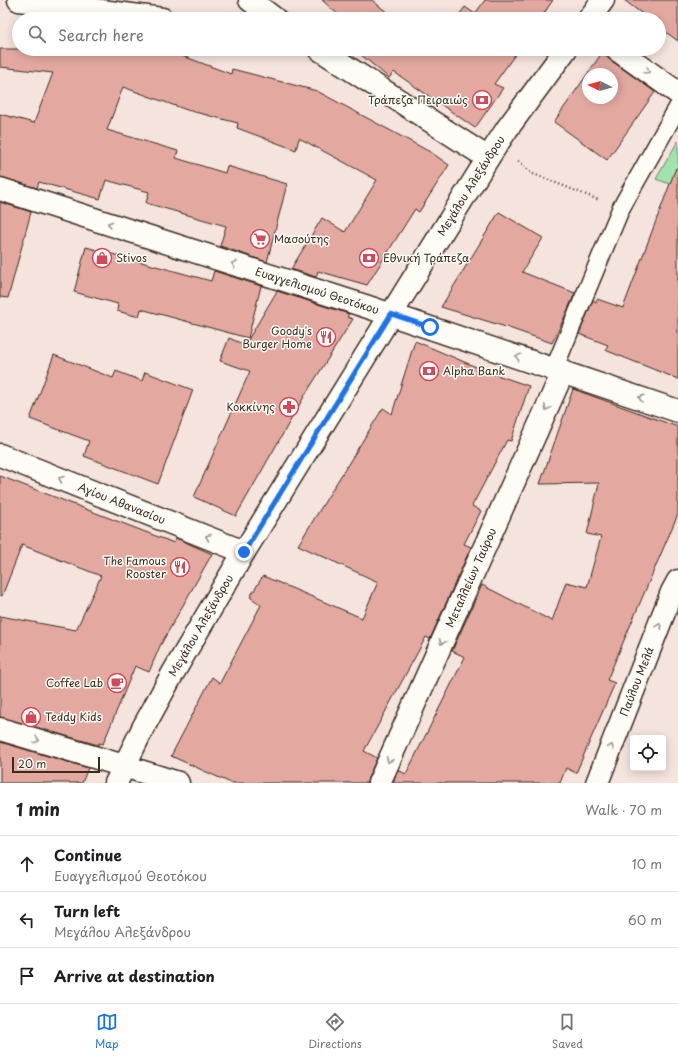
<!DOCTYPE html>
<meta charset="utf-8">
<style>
:root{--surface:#fff;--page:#f2f2f2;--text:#202124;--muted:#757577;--line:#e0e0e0;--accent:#1a73e8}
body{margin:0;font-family:"Playpen Sans",sans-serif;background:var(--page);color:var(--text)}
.controls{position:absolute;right:12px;bottom:12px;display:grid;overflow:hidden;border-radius:4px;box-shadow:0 2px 10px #0003}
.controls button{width:36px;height:36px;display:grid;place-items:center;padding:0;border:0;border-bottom:1px solid var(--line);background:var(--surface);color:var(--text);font:20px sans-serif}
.compass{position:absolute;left:582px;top:68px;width:36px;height:36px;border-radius:50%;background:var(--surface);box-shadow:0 2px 10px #0003;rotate:275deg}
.scale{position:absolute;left:12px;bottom:10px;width:88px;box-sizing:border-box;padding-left:4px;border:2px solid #3b2a1e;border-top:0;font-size:11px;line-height:14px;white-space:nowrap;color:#3b2a1e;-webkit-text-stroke:3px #fdfcf7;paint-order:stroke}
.stop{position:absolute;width:12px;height:12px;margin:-9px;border:3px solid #1a73e8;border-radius:50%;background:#fff}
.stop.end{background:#1a73e8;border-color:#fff;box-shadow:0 1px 4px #0008}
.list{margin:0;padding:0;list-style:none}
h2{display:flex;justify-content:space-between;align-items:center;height:52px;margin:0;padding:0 16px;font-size:17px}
h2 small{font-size:13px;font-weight:400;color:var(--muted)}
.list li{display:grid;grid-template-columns:26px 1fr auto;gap:12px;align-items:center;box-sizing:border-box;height:56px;padding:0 16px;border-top:1px solid var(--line)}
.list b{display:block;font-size:15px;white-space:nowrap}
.list p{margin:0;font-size:13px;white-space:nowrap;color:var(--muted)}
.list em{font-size:13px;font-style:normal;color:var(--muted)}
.icon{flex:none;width:22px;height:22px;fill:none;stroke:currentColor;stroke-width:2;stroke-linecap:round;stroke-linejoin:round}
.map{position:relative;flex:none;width:678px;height:783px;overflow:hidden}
.search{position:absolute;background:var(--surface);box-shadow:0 2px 10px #0003;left:12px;right:12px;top:12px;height:44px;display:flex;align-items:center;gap:10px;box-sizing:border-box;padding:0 14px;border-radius:22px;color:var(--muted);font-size:15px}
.sheet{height:220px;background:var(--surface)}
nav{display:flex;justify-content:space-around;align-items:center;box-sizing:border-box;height:56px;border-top:1px solid var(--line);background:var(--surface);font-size:11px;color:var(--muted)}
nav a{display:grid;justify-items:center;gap:2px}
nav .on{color:var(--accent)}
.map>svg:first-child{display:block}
</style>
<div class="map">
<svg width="678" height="783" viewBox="0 0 678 783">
<rect width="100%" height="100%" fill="#f5e3dd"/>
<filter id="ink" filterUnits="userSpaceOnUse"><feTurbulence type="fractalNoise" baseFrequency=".025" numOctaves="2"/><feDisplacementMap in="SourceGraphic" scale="8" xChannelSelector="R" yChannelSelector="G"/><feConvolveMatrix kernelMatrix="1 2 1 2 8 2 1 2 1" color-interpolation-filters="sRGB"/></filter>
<g filter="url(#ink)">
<path fill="#a1e3ac" stroke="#6e8665" d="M678 141V187L656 179Z"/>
<g fill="#e3a9a1" stroke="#3b2a1e" fill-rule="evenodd">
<path d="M322 0H372L395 19H343Z"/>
<path d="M485 0H553L540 19H456L465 7 475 14Z"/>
<path d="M624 0H678V41L659 27V19H649Z"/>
<path d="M0 49H164L231 74 232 69 317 91 432 153 449 165 419 212 415 209 367 285 318 271 316 277 291 269 322 218 345 232 377 180 299 138 296 150 237 128 238 123 187 110 123 87 107 130 178 151 176 158 225 173 227 166 287 184 267 262 220 246 226 226 146 203 149 192 106 180 100 199 39 182 37 188 0 177V114L34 123 53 73 0 67Z"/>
<path d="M354 49H431L434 51 435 49H519L494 84 503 88 475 128 394 72 389 78Z"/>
<path d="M604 50 605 55 609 59 655 92 607 160 554 122ZM588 74H612V98H588Z"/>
<path d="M676 168 678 169V379L605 350 608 345 579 334 593 300 596 302 597 299 623 308Z"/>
<path d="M0 202 31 212 8 298 0 297Z"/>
<path d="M499 212 543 238 522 272 575 293 560 327 552 343 506 327 441 307Z"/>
<path d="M86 247 211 281 214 271 261 286 248 338 141 309 139 317 117 311 118 304 74 292Z"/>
<path d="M277 291 349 314 347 317 353 319 305 395 236 516 194 497 250 371 220 361 229 338 245 345Z"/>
<path d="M415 341 488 372 529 386 511 441 507 440 472 506 481 511 464 544 471 547 430 639 426 637 364 751 377 758 368 778 367 783H231L171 756 212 677 220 683 261 605 250 597 263 576 362 618 378 582 298 545 383 408 392 414Z"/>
<path d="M54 355 113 378 116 371 142 381 145 372 193 390 158 484 84 456 89 441 30 419Z"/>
<path d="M573 389 678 427V514L607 680 615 683 576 773 566 768 560 783H393L398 770 406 774 465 657 452 651 482 585 552 621 566 582 587 587 601 537 587 534 599 483 540 484Z"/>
<path d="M0 476 174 543 176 538 212 554 160 646 149 672 135 666 103 744 99 743 98 745 0 717V616L76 630 101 576 22 545 2 596 0 595Z"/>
<path d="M0 742 88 768 82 783H0Z"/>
</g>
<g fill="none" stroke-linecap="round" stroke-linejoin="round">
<defs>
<path id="pedestrian" d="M554 369 621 208 678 107"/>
<g id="minor">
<path d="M19 0 162 19"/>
<path d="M616 49 678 93"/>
<path id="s1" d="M0 189 365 306 678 411"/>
<path id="s2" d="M0 455 244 552"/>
<path d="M0 729 124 766 178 783"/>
<path id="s3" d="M379 783 563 372"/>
<path id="s4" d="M597 783 672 592 678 581"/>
</g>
<g id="tertiary">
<path d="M250 0 275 19"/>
<path d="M319 49 488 158"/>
</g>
<g id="secondary">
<path d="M589 19 603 0"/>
<path id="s5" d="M116 783 143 728 173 673 244 552 488 158 507 129 566 49"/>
</g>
</defs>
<use href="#pedestrian" stroke="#3b2a1e" stroke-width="20"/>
<use href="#minor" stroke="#3b2a1e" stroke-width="25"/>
<use href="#tertiary" stroke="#3b2a1e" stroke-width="25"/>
<use href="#secondary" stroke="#3b2a1e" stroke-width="25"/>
<path stroke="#3b2a1e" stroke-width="2.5" stroke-dasharray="1 3" stroke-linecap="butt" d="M518 161 531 173 599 200"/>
<use href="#pedestrian" stroke="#fdfcf7" stroke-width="17"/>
<use href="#minor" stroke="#fdfcf7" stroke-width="22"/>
<use href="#tertiary" stroke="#fdfcf7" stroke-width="22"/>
<use href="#secondary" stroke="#fdfcf7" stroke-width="22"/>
</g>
<defs><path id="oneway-chevron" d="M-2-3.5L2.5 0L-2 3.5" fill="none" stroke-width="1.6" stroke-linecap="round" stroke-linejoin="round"/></defs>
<g stroke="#9c938a">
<use href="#oneway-chevron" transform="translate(647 71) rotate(35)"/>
<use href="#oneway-chevron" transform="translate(110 224) rotate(-162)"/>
<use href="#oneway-chevron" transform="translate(234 264) rotate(-162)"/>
<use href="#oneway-chevron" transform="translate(518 357) rotate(-161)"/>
<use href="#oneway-chevron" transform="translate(641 398) rotate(-162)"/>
<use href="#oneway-chevron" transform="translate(547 408) rotate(114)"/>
<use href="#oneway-chevron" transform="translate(61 479) rotate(-158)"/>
<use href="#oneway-chevron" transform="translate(208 537) rotate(-158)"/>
<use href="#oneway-chevron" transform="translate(659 626) rotate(-69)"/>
<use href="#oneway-chevron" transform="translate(442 642) rotate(114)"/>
<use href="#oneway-chevron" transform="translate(37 740) rotate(16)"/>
<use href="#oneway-chevron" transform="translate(611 747) rotate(-69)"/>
<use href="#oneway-chevron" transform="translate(389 760) rotate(114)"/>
</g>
</g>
<g fill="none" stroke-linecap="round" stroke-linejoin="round" filter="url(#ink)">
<path stroke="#1a73e8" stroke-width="5" d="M244 552 391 314 430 327"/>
</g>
<defs>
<symbol id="bank-ring" viewBox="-11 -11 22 22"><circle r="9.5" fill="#fdfcf7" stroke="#d1495b" stroke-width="1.5"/><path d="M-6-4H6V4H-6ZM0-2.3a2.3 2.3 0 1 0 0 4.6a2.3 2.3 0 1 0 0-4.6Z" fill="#d1495b"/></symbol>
<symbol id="supermarket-ring" viewBox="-11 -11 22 22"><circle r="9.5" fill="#fdfcf7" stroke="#d1495b" stroke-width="1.5"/><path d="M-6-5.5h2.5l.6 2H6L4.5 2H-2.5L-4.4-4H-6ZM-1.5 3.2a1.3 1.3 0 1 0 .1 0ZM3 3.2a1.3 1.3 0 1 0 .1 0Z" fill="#d1495b"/></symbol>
<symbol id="shop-ring" viewBox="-11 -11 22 22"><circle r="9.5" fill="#fdfcf7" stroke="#d1495b" stroke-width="1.5"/><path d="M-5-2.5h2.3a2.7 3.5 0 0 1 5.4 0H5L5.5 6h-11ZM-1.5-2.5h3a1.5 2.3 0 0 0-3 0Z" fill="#d1495b"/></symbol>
<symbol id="restaurant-ring" viewBox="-11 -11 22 22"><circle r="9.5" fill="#fdfcf7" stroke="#d1495b" stroke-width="1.5"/><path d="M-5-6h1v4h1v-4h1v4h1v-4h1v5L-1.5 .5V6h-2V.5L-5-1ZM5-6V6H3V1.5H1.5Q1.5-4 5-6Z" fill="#d1495b"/></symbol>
<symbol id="pharmacy-ring" viewBox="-11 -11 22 22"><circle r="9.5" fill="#fdfcf7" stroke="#d1495b" stroke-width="1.5"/><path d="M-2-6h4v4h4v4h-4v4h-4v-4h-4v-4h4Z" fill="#d1495b"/></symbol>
<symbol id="cafe-ring" viewBox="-11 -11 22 22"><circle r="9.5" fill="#fdfcf7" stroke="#d1495b" stroke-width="1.5"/><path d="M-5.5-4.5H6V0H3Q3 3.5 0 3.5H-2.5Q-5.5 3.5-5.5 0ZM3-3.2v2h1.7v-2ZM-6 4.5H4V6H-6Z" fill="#d1495b"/></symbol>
</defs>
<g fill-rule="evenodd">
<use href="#bank-ring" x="471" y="89" width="22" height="22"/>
<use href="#supermarket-ring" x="249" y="228" width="22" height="22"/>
<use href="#shop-ring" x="91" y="247" width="22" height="22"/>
<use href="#bank-ring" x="358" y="247" width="22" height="22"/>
<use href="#restaurant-ring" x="315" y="326" width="22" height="22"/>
<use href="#bank-ring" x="418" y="360" width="22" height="22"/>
<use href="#pharmacy-ring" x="278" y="396" width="22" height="22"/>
<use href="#restaurant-ring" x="169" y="556" width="22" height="22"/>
<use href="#cafe-ring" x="106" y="672" width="22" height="22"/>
<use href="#shop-ring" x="20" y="706" width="22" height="22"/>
</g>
<g text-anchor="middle" stroke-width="3" stroke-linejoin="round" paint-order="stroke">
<g font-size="11" fill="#3b2a1e" stroke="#fdfcf7" text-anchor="end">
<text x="468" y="104">Τράπεζα Πειραιώς</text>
<text x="274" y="243" text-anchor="start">Μασούτης</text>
<text x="116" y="262" text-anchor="start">Stivos</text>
<text x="383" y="262" text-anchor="start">Εθνική Τράπεζα</text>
<text x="312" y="335">Goody's<tspan x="312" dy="13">Burger Home</tspan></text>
<text x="443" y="375" text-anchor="start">Alpha Bank</text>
<text x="275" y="411">Κοκκίνης</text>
<text x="166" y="565">The Famous<tspan x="166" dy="13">Rooster</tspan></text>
<text x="103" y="687">Coffee Lab</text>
<text x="45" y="721" text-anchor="start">Teddy Kids</text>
</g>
<g font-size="11" fill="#3b2a1e" stroke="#fdfcf7">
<text dy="4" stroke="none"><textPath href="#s5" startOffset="695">Μεγάλου Αλεξάνδρου</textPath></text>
<text dy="4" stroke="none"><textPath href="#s1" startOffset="333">Ευαγγελισμού Θεοτόκου</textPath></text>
<text dy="4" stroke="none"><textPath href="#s2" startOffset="131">Αγίου Αθανασίου</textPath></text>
<text dy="4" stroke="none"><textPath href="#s3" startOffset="225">Μεταλλείων Ταύρου</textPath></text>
<text dy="4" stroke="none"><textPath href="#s5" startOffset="179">Μεγάλου Αλεξάνδρου</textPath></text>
<text dy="4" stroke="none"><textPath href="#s4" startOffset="109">Παύλου Μελά</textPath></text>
</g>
</g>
</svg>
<div class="controls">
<button><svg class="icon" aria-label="locate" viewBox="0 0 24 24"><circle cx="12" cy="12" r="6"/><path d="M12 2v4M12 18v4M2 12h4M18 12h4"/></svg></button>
</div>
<svg class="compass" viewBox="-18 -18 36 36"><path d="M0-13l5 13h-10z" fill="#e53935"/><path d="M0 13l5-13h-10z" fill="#757577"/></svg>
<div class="scale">20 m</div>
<div class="stop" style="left:430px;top:327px"></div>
<div class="stop end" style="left:244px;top:552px"></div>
<div class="search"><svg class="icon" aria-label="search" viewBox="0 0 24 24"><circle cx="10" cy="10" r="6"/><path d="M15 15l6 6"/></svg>Search here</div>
</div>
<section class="sheet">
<h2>1 min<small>Walk · 70 m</small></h2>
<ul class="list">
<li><svg class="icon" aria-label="ahead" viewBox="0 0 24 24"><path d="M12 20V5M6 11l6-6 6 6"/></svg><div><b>Continue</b><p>Ευαγγελισμού Θεοτόκου</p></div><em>10 m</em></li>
<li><svg class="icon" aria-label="left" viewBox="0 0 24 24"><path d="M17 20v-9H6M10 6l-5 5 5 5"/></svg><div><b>Turn left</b><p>Μεγάλου Αλεξάνδρου</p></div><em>60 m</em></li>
<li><svg class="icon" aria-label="arrive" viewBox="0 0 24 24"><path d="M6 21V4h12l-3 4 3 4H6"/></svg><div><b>Arrive at destination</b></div></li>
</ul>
</section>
<nav>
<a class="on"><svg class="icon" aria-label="map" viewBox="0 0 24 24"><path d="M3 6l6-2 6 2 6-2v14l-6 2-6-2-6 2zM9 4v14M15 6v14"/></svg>Map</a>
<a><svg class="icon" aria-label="directions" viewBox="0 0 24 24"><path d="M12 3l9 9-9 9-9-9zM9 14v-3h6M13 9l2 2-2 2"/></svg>Directions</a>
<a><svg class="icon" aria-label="saved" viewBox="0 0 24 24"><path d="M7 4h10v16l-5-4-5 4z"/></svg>Saved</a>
</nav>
